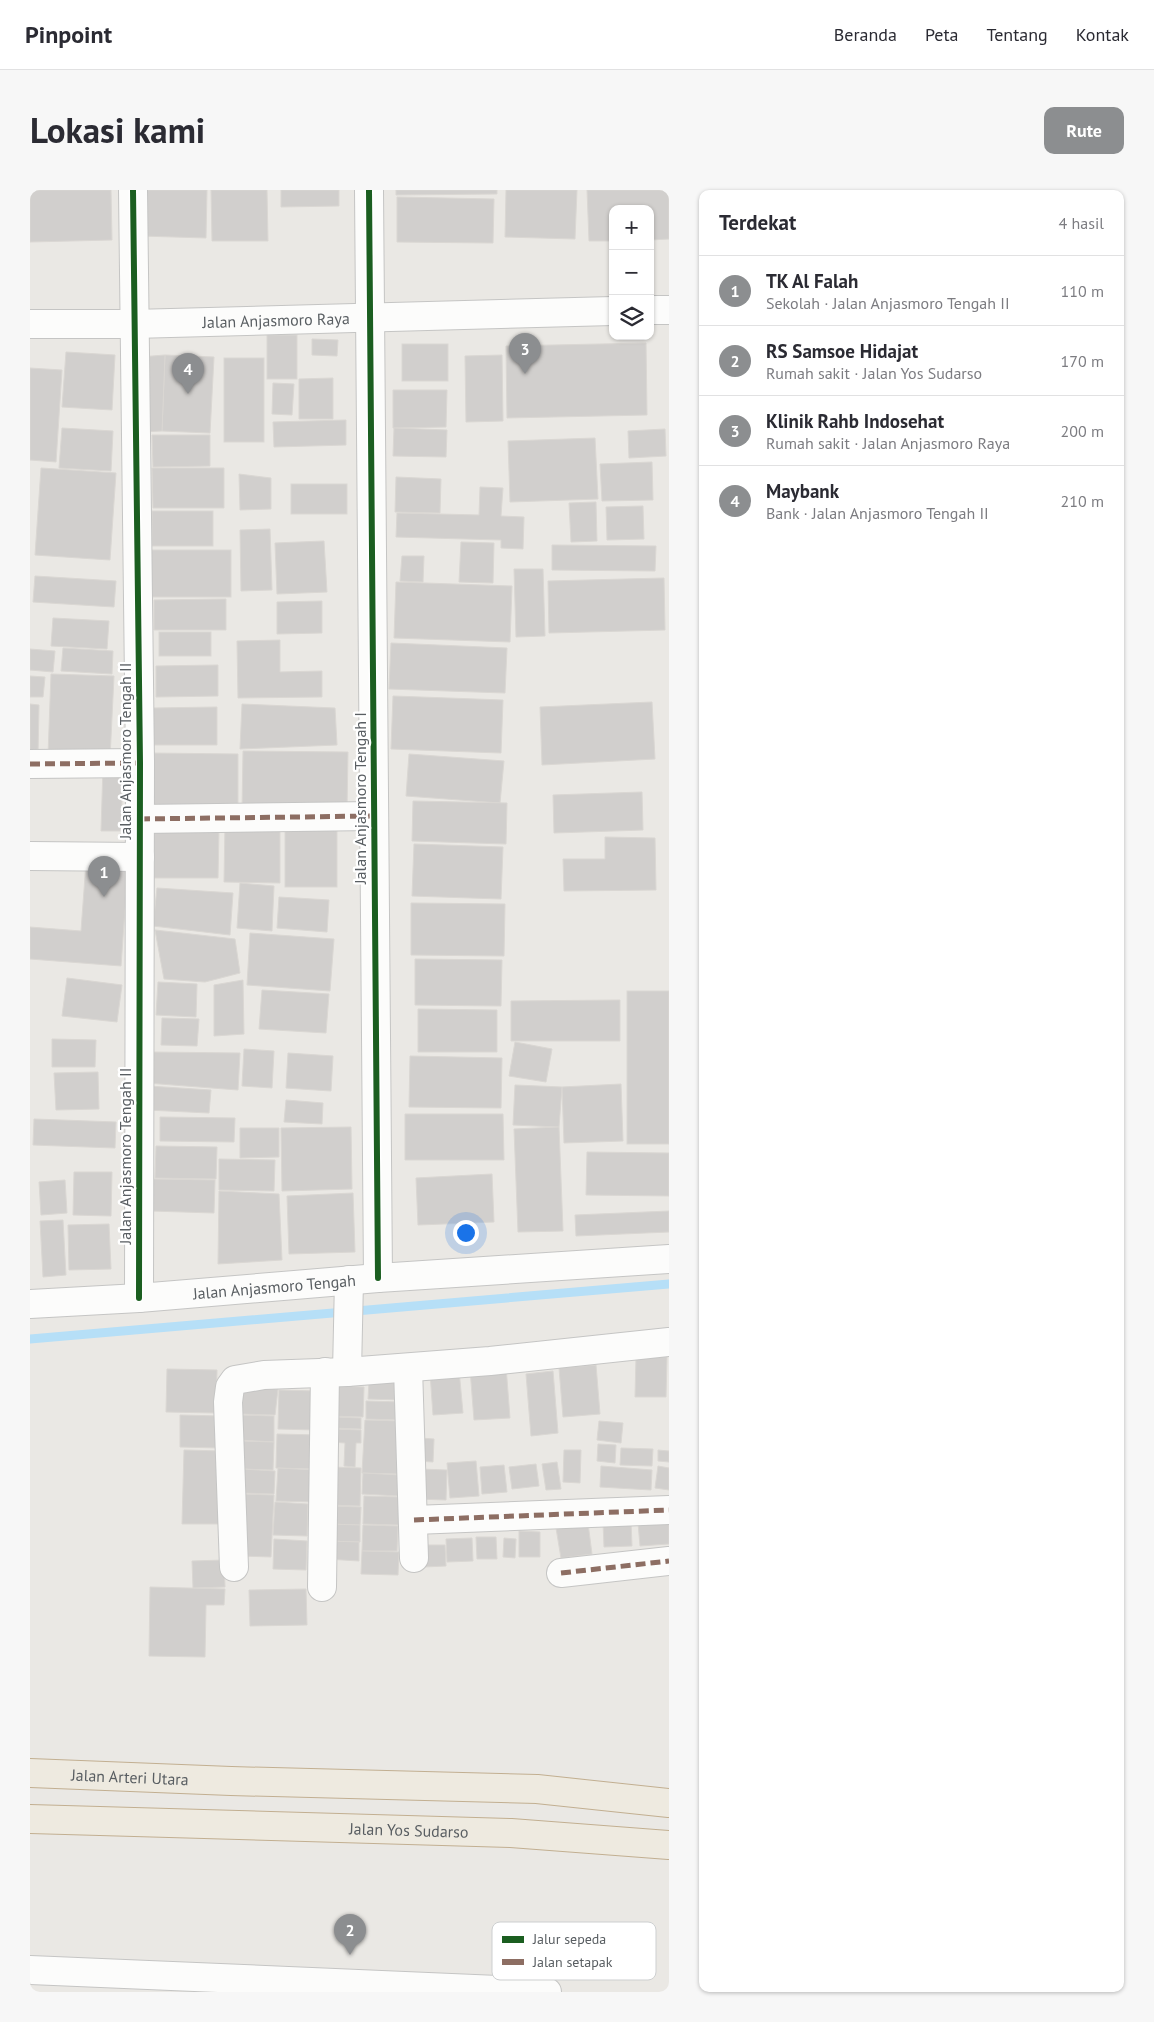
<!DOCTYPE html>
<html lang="id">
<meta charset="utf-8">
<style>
:root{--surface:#fff;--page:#f7f7f7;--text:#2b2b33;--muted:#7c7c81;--line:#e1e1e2;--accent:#8c8e90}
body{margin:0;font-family:"PT Sans",sans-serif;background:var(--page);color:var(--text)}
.controls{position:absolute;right:15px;top:15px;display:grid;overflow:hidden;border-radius:10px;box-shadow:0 1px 4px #0004}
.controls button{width:45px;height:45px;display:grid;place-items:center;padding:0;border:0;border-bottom:1px solid var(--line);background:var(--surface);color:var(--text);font:25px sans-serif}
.you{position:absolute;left:435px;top:1042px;width:18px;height:18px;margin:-12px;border:4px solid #fff;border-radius:50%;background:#1a73e8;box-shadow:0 0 0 8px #1a73e833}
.badge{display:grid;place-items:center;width:32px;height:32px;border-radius:50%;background:var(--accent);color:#fff;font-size:16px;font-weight:700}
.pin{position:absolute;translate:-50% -41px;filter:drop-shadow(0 1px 2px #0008)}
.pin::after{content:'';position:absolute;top:26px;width:18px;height:15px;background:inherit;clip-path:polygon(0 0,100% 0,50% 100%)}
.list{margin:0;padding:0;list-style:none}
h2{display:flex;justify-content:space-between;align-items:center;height:65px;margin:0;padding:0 20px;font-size:21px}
h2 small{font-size:16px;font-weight:400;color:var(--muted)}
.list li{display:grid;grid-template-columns:32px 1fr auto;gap:15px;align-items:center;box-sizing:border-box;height:70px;padding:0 20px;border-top:1px solid var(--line)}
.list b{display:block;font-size:19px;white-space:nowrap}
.list p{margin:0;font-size:16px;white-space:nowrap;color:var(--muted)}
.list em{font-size:16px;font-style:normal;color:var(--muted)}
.icon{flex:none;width:28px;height:28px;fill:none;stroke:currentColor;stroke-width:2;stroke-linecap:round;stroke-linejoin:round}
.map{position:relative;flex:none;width:639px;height:1802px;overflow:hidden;border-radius:10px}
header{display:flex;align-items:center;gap:30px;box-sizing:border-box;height:70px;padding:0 25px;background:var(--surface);border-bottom:1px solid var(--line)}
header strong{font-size:24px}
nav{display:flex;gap:28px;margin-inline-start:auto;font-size:18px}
.intro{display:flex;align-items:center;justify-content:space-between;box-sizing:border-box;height:120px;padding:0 30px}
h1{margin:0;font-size:35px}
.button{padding:12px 22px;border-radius:10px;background:var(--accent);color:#fff;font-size:18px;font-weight:700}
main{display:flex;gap:30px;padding:0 30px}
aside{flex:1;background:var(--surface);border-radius:10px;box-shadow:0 1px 4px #0004}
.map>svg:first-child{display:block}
</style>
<header>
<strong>Pinpoint</strong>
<nav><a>Beranda</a><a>Peta</a><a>Tentang</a><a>Kontak</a></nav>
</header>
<div class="intro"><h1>Lokasi kami</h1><a class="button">Rute</a></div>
<main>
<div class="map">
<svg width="639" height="1802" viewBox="0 0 639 1802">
<rect width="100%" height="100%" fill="#eae8e4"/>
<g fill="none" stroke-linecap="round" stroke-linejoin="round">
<path stroke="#b6dff7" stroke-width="9" d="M0 1149 639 1094"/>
</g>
<g fill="#d1cfcd" stroke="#dad7d3">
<path d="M0 0H81L82 50 0 52Z"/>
<path d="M112 0H177L176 48 111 46Z"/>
<path d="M181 0H237L238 51H182Z"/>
<path d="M251 0H309V16L251 17Z"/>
<path d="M366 0H467V4L366 5Z"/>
<path d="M476 0H547L545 49 475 47Z"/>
<path d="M557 0H639V49L620 50V19H583V51H559Z"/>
<path d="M367 7 464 9 463 53 367 52Z"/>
<rect x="237" y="145" width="30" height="44"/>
<path d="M282 149 308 150 307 166 282 165Z"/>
<path d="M616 153 617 225 477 228 476 156Z"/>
<rect x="372" y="154" width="46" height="37"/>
<path d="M36 162 85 165 82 220 32 217Z"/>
<path d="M135 165 184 167 180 243 132 241Z"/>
<path d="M135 165 132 241 110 242V167Z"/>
<path d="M472 165 473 231 436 232 435 166Z"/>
<rect x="194" y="168" width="40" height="84"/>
<path d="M0 178 32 180 26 272 0 270Z"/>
<path d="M303 188V229H269V189Z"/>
<path d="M243 193 264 194 262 225 242 224Z"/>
<path d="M363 200H417L416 237 363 238Z"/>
<path d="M316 230V255L244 257 243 232Z"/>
<path d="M32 238 83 241 81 281 29 278Z"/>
<path d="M364 238 417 240 416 267 363 266Z"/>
<path d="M635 239 636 266 599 268 598 241Z"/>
<path d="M122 245H180V276L123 277Z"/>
<path d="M565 248 568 309 480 312 478 251Z"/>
<path d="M622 272 623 310 572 311 570 274Z"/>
<path d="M11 278 86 283 80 370 5 365Z"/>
<path d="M122 278H194V318H123Z"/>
<path d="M209 284 241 288V319L210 320Z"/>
<path d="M366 287 411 289 410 323 365 322Z"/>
<rect x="261" y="294" width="56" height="30"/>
<path d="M450 297 473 298 471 326 494 327 493 359 471 358V350L366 347 367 323 449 325Z"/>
<path d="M566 312 567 351 541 352 539 313Z"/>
<path d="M613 316 614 349 577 350 576 317Z"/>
<rect x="122" y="321" width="61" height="35"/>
<path d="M240 339 242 400 211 401 210 340Z"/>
<path d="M294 351 297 402 247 404 245 353Z"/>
<path d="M431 352 464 353 463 393 429 392Z"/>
<path d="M522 355 626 356 625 381 522 380Z"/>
<rect x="117" y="360" width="84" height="47"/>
<path d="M372 366H394L393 392 370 391Z"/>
<path d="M484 379H513L515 446 486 447Z"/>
<path d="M5 386 86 391 84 417 3 412Z"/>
<path d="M634 388 635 440 519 443 518 391Z"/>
<path d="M366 392 482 396 480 452 364 448Z"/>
<path d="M196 409V440H124V410Z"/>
<path d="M292 411V443L247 444V412Z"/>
<path d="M23 428 79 431 77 459 21 456Z"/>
<rect x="129" y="442" width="52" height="24"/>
<path d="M250 450V482L292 481V507L208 508 207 451Z"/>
<path d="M361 453 477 458 475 503 359 499Z"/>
<path d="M33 458 83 461 82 484 31 481Z"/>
<path d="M0 459 25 461 23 482 0 480Z"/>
<path d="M188 475V506L126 507V476Z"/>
<path d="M21 484 84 486 80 568 18 566Z"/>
<path d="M0 486 15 487 13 507H0Z"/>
<path d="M363 506 473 510 471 563 361 559Z"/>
<path d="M622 512 625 569 512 575 510 517Z"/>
<path d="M0 514 9 515 8 564 0 563Z"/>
<path d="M212 514 305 518 307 555 210 559Z"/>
<path d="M187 517V555H123V518Z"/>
<path d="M213 561 318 562 317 620H212Z"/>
<path d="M118 563 208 564V617H118Z"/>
<path d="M379 564 474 571 470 613 376 606Z"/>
<path d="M73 577 93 578 91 641H71Z"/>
<path d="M612 602 613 640 524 643 523 605Z"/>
<path d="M383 611 477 613 476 654 382 651Z"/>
<path d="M195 634H250V693L194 692Z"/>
<rect x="255" y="634" width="52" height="63"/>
<path d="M124 639H189L188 688H124Z"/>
<path d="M575 647 625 648 626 700 534 701 533 669H575Z"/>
<path d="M384 654 473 657 471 709 382 706Z"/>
<path d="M56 673 98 676 91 776 0 769V737L51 741Z"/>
<path d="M210 693 244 696 242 741 207 738Z"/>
<path d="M127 698 203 703 200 745 123 736Z"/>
<path d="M249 707 299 710 297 742 247 738Z"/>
<path d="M381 713 475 714 474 766 381 765Z"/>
<path d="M125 740 205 749 210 783 175 792 134 789Z"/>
<path d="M220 743 304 749 300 801 217 795Z"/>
<path d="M385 769 472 770 471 816 385 815Z"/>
<path d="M37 788 92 795 87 832 32 826Z"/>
<path d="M213 790 214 844 184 846V795Z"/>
<path d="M128 792 167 794 166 827 126 825Z"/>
<path d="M232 800 299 804 296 843 229 839Z"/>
<rect x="597" y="801" width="42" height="153"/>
<path d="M590 810V851H481V811Z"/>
<path d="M388 819 467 820V862H388Z"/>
<path d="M132 828 169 829 167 856 131 855Z"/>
<path d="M22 849 66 850 65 877H22Z"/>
<path d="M485 852 522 859 516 892 479 886Z"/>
<path d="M214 859 244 861 242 898 212 896Z"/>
<path d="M120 862 210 863 208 900 117 893Z"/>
<path d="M258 863 303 866 301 901 256 898Z"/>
<path d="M380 866 472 868 471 918 379 917Z"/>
<path d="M68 882 69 919 26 920 24 883Z"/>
<path d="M591 894 593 951 534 953 532 897Z"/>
<path d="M485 895 532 897 529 937 483 935Z"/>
<path d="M118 896 181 900 179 923 117 920Z"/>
<path d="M256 910 293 913 292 934 254 932Z"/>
<path d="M375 924H473L474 970H375Z"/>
<path d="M130 927 205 928 204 952 130 951Z"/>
<path d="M4 929 86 932 85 958 3 955Z"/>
<path d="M321 937 322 999 252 1001 251 938Z"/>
<path d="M529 937 533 1041 488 1042 484 939Z"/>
<path d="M210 938H249V967L210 968Z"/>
<path d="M126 956 187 957 186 989 125 988Z"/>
<path d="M557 962 639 963V1006L556 1005Z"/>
<path d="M189 969 245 970 244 1001 189 1000Z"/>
<path d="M44 982H82L81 1026 43 1025Z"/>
<path d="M462 984 464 1032 388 1035 386 988Z"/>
<path d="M123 989 185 990 184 1023 122 1021Z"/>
<path d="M35 990 37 1023 11 1025 9 992Z"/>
<path d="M189 1001 249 1004 252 1070 188 1074Z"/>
<path d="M323 1003 325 1062 259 1064 257 1006Z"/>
<path d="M639 1021V1042L546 1046 545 1025Z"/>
<path d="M33 1030 36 1085 13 1087 10 1031Z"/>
<path d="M79 1034 81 1079 39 1080 38 1035Z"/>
<path d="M606 1167H637L636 1207H605Z"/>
<path d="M566 1175 570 1224 533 1227 529 1178Z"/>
<path d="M476 1176 480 1228 444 1230 440 1179Z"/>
<path d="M137 1179 187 1180 186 1223 136 1222Z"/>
<path d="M429 1180 433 1223 403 1225 400 1183Z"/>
<path d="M523 1181 528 1243 501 1246 496 1184Z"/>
<path d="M339 1192 370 1193V1210L338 1209Z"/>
<path d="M302 1196 334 1197 333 1227 301 1226Z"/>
<path d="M209 1198 248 1199 245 1225 208 1224Z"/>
<path d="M249 1200 287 1201 286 1240 248 1239Z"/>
<path d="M336 1211 372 1212 371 1230 336 1229Z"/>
<path d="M150 1225 190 1226V1258L150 1257Z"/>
<path d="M210 1225 244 1226V1252L208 1250Z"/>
<path d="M303 1227 331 1228V1239L303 1238Z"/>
<path d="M335 1230 371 1231 369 1284 332 1283Z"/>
<path d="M569 1231 593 1233 591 1253 567 1250Z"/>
<path d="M302 1239 331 1240V1253H326L325 1277 314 1276 315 1253 301 1252Z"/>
<path d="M247 1244 288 1245 286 1279 246 1278Z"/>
<path d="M390 1248 404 1249 403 1272 388 1271Z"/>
<path d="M211 1251 244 1252 243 1280 210 1279Z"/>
<path d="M568 1254 586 1255 585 1273 567 1271Z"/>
<path d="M591 1258 623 1259 622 1276 590 1275Z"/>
<path d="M154 1260 191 1261 189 1334H152Z"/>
<path d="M534 1260H551L550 1293 533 1292Z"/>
<path d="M628 1260 639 1261V1272L628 1271Z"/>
<path d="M446 1271 449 1306 420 1308 417 1273Z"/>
<path d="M527 1272 531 1299 516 1300 512 1274Z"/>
<path d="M506 1274 509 1296 482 1299 479 1277Z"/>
<path d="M474 1275 477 1302 452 1304 450 1277Z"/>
<path d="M571 1276 622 1280 621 1300 570 1297Z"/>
<path d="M628 1276 639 1278V1300L625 1298Z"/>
<path d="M301 1277 331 1278 330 1316 299 1315Z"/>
<path d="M248 1278 285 1280 284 1312 246 1311Z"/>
<path d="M212 1279 245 1281 244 1304 211 1303Z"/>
<path d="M389 1279 417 1280 416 1310 388 1309Z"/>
<path d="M333 1283 370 1285 369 1306 332 1304Z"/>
<path d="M212 1304 244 1305 241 1367 210 1366Z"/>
<path d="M334 1306 370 1307 369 1335 333 1334Z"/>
<path d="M245 1312 278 1314 277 1346 243 1345Z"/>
<path d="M300 1316 331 1317 330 1335 299 1334Z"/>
<path d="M639 1330V1354L610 1356 608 1333Z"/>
<path d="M601 1331 602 1356 574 1357 573 1332Z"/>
<path d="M558 1333 562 1364 531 1368 526 1338Z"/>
<path d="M299 1334 330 1335V1352L298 1351Z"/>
<path d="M333 1335 368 1336 367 1361H332Z"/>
<path d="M489 1341 510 1342V1367H489Z"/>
<path d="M446 1347H466L467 1369H447Z"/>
<path d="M442 1348 443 1371 417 1372 416 1349Z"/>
<path d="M474 1348 486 1349 485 1368 473 1367Z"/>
<path d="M244 1349 277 1351 276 1380 243 1379Z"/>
<path d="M298 1351 329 1352V1371L297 1369Z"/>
<path d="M392 1355H415L416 1376 393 1377Z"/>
<path d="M332 1361 369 1362 368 1385 331 1384Z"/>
<path d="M194 1370 195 1397 163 1398 162 1371Z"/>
<path d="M120 1397 195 1399 194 1415H176L175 1467 119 1466Z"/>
<path d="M276 1399 277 1435 220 1436 219 1400Z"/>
</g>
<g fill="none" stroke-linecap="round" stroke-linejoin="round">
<defs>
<g id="minor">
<path d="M103 0 110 573 109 1108"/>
<path d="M339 0 348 1088"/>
<path d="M620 120H639"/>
<path id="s1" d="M0 134H103L583 121"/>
<path d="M0 574 110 573"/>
<path d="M110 629 344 626"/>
<path d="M0 666 110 667"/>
<path id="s2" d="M0 1114 109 1108 348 1088 639 1069"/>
<path d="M378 1178 384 1368"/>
<path d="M317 1182 319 1090"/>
<path d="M384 1330 639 1320"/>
<path d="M204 1377 198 1212 200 1197 205 1190 234 1185 317 1182 460 1171 639 1152"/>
<path d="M531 1383 639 1371"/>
<path d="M292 1397 295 1182"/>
<path d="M0 1780 517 1802"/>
</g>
<g id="highway">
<path id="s3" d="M0 1583 201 1591 507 1599 639 1613"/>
<path id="s4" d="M0 1629 481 1643 639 1655"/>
</g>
</defs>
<use href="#minor" stroke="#c5c5c4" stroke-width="30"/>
<use href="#highway" stroke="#c2af91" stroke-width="30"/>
<use href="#minor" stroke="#fcfcfb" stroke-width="28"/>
<use href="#highway" stroke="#eeeae0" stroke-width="28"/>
<g stroke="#8d6e63" stroke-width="5" stroke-dasharray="10 5" stroke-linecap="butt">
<path d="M0 574 110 573"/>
<path d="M110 629 344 626"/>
<path d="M384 1330 639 1320"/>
<path d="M531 1383 639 1371"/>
</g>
<defs>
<g id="cycleway">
<path d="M103 0 110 573 109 1108"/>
<path d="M339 0 348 1088"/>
</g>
</defs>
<use href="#cycleway" stroke="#fff" stroke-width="9"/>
<use href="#cycleway" stroke="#1b5e20" stroke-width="6"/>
</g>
<g text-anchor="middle" stroke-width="4.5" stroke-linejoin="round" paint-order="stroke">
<g font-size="16" fill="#595e62" stroke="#fff">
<text dy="6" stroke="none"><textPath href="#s1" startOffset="246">Jalan Anjasmoro Raya</textPath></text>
<text transform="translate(95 561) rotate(-90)" y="6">Jalan Anjasmoro Tengah II</text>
<text transform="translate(330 608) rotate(-90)" y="6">Jalan Anjasmoro Tengah I</text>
<text transform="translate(95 966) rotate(-90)" y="6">Jalan Anjasmoro Tengah II</text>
<text dy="6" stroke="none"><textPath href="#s2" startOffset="245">Jalan Anjasmoro Tengah</textPath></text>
<text dy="6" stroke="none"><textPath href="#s3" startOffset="100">Jalan Arteri Utara</textPath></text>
<text dy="6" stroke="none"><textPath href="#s4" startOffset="379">Jalan Yos Sudarso</textPath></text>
</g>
</g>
<rect x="462" y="1732" width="164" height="58" rx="8" fill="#fff" stroke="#cdcfd0" stroke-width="1"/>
<rect x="472" y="1746" width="22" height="7" fill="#1b5e20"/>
<rect x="472" y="1769" width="22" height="6" fill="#8d6e63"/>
<g font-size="14" fill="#595e62">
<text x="503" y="1754">Jalur sepeda</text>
<text x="503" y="1777">Jalan setapak</text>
</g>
</svg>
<div class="controls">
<button>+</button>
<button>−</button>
<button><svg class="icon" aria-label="layers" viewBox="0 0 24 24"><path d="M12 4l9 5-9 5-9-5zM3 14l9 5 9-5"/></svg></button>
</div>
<div class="you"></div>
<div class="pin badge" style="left:74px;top:707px">1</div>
<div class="pin badge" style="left:320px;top:1765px">2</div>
<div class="pin badge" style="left:495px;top:184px">3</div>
<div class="pin badge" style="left:158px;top:204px">4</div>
</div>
<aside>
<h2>Terdekat<small>4 hasil</small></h2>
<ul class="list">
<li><span class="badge">1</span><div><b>TK Al Falah</b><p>Sekolah · Jalan Anjasmoro Tengah II</p></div><em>110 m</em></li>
<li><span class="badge">2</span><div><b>RS Samsoe Hidajat</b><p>Rumah sakit · Jalan Yos Sudarso</p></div><em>170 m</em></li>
<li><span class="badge">3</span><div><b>Klinik Rahb Indosehat</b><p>Rumah sakit · Jalan Anjasmoro Raya</p></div><em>200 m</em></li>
<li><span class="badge">4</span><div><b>Maybank</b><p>Bank · Jalan Anjasmoro Tengah II</p></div><em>210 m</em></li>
</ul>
</aside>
</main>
